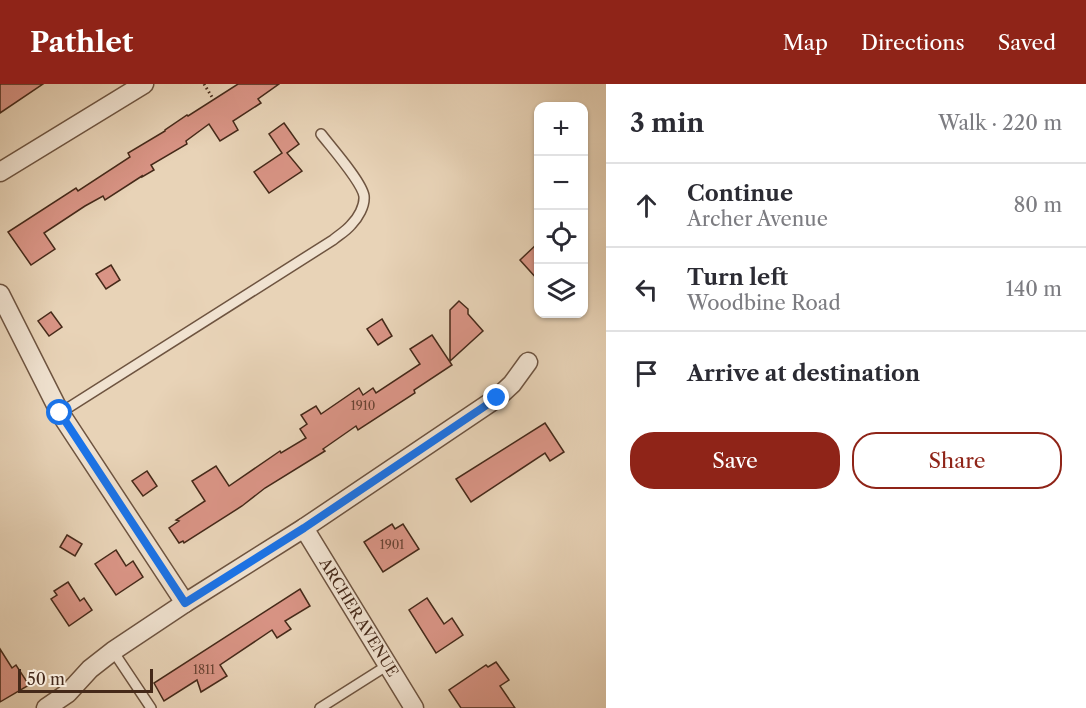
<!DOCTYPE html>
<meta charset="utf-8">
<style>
:root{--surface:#fff;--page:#f2f2f3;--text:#2b2b33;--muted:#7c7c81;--line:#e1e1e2;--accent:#8f2418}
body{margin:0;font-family:"Libre Caslon Text",serif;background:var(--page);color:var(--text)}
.controls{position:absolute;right:18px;top:18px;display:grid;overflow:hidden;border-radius:12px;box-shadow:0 2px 4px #0004}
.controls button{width:54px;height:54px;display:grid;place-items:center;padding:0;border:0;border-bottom:2px solid var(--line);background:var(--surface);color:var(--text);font:30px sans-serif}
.scale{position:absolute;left:18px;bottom:15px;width:135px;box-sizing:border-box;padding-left:6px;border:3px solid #452919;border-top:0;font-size:16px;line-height:21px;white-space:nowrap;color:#452919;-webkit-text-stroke:4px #f0e2d0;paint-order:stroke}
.stop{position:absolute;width:18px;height:18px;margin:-14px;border:4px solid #1a73e8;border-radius:50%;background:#fff}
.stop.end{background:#1a73e8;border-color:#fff;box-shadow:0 2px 6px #0008}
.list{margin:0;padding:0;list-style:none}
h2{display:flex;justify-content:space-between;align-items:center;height:78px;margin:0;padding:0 24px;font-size:26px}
h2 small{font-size:20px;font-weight:400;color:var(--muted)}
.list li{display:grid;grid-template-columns:39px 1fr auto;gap:18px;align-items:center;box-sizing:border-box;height:84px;padding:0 24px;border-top:2px solid var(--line)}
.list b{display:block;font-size:22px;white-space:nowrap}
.list p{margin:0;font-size:20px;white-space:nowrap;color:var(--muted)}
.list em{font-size:20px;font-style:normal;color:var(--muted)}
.actions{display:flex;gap:12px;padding:18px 24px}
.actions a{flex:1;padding:14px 0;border:2px solid var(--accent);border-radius:24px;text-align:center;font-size:21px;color:var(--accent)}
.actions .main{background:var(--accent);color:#fff}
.icon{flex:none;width:33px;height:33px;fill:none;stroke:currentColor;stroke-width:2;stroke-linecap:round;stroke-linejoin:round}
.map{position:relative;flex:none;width:606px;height:624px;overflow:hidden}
header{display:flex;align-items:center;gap:36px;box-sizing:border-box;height:84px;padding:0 30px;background:var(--accent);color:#fff}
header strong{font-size:28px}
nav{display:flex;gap:33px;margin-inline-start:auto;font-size:21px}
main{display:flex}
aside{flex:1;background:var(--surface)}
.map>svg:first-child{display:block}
</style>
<header>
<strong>Pathlet</strong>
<nav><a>Map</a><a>Directions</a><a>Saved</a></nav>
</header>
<main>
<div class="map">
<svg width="606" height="624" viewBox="0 0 606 624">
<rect width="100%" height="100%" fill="#e8d3b7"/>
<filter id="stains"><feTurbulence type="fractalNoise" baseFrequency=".00333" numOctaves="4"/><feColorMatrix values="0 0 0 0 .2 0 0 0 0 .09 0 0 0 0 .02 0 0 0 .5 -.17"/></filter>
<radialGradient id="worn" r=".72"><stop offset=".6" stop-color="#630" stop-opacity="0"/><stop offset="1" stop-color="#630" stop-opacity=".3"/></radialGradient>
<g fill="#d99485" stroke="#452919" stroke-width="1.5">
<path d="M0 0H43L0 29Z"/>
<path d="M238 0H279L258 15 261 19 233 37 238 46 220 57 209 40 186 57 187 60 151 81 154 86 142 93V92L105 116 103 112 85 122 44 149 55 165 31 181 8 148 76 104 78 107 130 73 128 69 165 47V46L187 31 188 32Z"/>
<path d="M284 39 299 60 287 69 302 87 269 109 254 88 282 69 269 50Z"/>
<path d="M538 159V196L520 176Z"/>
<path d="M111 181 120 196 106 205 96 190Z"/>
<path d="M459 217 468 225V230L483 247 450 277V226Z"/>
<path d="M51 228 62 243 49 252 38 237Z"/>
<path d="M382 235 392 252 378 261 367 245Z"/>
<path d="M432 251 452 281 414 306 415 309 358 346 356 342 323 365 325 367 265 404 242 422 184 459 183 457 179 459 169 444 179 437 176 436 205 417 192 397 216 382 229 402 280 367 281 369 306 354 300 345 307 340 301 331 316 322 321 330 359 304 363 311 373 304 376 309 420 280 410 265Z"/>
<path d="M545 339 564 368 550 377 545 369 471 418 456 395Z"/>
<path d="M147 387 157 402 143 412 132 397Z"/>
<path d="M392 440 395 445 403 440 419 465 383 488 364 458Z"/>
<path d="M67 451 82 460 75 472 60 463Z"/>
<path d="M116 466 126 482 133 477 143 493 116 511 95 480Z"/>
<path d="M68 498 80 517 84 514 92 526 69 542 51 515 57 511 54 507Z"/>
<path d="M300 505 310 522 285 537 291 545 277 554 272 546 220 581 227 592 201 608 197 596 164 617 154 599Z"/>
<path d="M427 514 444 540 452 534 463 551 436 569 409 526Z"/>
<path d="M0 565 12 584 16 581 29 601 0 618Z"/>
<path d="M496 578 509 596 500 602 515 624H461L449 606 486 581 488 583Z"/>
</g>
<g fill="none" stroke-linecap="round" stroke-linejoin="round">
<defs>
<g id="lane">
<path d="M60 329 333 156C339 151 346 147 351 141 358 134 365 122 364 112 362 98 331 63 321 50"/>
<path d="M113 567 151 624"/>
<path d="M320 624 388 581"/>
</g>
<g id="street">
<path d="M0 88 144 0"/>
<path d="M0 210 60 329 185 519"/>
<path id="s1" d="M304 444 414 624"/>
<path d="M46 624 68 609 90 585 113 567 185 519 304 444 497 314 512 300 528 278"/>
</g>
</defs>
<use href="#lane" stroke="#6e5440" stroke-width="12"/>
<use href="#street" stroke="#6e5440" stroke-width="21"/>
<path stroke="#452919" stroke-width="3" stroke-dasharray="1.5 3" stroke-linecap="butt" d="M204 0 212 13"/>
<use href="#lane" stroke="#f0e2d0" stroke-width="9"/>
<use href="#street" stroke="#f0e2d0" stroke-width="18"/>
</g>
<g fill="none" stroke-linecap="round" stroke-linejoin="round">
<path stroke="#1a73e8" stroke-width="8" d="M60 329 185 519 304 444 497 314"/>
</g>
<g text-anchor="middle" stroke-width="4.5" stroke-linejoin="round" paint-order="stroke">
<g font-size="12" fill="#6a4434">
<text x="363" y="326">1910</text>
<text x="392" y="465">1901</text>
<text x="204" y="590">1811</text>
</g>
<g font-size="15" fill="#452919" stroke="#f0e2d0">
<text dy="5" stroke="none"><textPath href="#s1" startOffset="105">ARCHER AVENUE</textPath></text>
</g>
</g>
<rect width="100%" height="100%" filter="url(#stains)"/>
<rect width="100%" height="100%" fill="url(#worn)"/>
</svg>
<div class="controls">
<button>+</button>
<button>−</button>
<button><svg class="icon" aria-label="locate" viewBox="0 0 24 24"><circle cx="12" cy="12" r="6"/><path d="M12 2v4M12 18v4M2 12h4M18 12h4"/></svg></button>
<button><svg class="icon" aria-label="layers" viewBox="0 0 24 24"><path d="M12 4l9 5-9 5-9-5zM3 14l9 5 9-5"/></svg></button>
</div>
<div class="scale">50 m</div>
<div class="stop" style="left:60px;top:329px"></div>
<div class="stop end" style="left:497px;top:314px"></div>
</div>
<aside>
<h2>3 min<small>Walk · 220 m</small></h2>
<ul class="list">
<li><svg class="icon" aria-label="ahead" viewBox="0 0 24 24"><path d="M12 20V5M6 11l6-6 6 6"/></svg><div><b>Continue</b><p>Archer Avenue</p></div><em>80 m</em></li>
<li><svg class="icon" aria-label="left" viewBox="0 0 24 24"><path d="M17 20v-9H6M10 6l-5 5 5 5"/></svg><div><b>Turn left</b><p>Woodbine Road</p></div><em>140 m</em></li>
<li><svg class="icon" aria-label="arrive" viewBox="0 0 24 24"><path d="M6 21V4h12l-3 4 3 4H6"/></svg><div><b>Arrive at destination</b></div></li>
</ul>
<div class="actions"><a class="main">Save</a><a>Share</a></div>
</aside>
</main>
